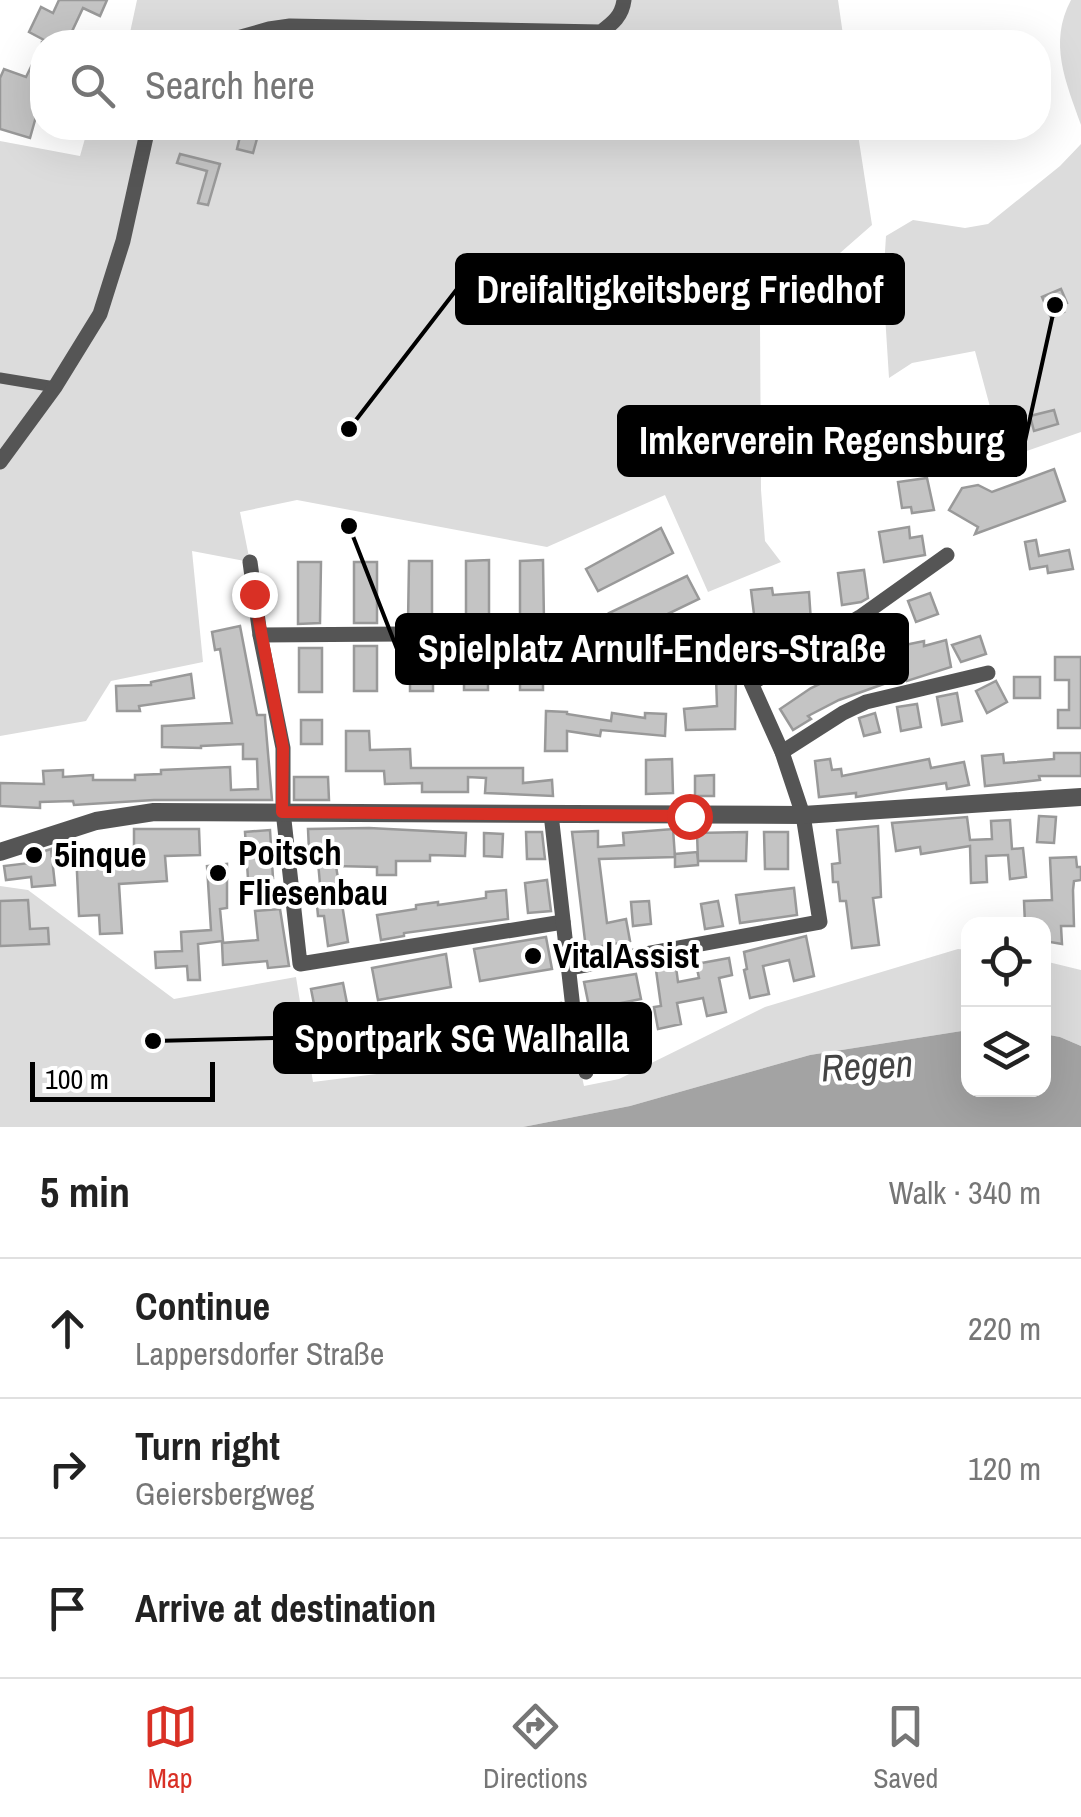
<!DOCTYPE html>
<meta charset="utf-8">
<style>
:root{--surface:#fff;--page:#f2f2f2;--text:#222;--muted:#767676;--line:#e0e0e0;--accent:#d93025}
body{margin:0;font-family:"Archivo Narrow",sans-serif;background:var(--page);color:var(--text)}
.controls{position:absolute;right:30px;bottom:30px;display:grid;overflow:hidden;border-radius:20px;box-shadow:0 10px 40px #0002}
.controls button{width:90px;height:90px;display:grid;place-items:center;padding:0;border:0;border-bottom:2px solid var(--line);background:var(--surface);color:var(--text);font:50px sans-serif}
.scale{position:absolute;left:30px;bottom:25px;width:185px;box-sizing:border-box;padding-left:10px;border:5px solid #000;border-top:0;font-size:28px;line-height:35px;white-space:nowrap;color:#000;-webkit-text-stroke:8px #fff;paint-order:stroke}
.stop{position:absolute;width:30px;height:30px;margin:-22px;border:8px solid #d93025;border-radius:50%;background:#fff}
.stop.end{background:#d93025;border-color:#fff;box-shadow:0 2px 10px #0008}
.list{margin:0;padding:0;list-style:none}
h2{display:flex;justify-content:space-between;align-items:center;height:130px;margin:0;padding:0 40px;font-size:42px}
h2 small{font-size:32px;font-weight:400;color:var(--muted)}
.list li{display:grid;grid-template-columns:65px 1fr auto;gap:30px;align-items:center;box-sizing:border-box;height:140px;padding:0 40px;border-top:2px solid var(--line)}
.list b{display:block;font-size:38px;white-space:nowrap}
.list p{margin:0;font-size:32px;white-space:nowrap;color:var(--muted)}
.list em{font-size:32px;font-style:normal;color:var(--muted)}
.icon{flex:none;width:55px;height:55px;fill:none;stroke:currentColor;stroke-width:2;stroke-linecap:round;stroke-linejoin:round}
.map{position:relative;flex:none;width:1081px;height:1127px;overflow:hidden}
.search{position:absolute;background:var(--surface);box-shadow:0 10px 40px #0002;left:30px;right:30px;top:30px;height:110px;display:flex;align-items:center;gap:25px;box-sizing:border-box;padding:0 35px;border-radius:40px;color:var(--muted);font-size:38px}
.sheet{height:550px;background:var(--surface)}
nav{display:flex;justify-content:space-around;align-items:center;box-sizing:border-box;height:140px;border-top:2px solid var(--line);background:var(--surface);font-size:28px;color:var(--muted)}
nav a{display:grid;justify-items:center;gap:5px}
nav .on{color:var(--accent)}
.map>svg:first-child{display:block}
</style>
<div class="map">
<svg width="1081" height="1127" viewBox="0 0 1081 1127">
<rect width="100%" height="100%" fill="#fff"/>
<g fill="#dcdcdc">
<path d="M137 0H838L844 42H128Z"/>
<path d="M1071 0H1081V125C1066 82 1048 43 1071 0Z"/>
<path d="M88 128H857L872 225 760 323 761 490 765 541 781 562 708 592 665 495 547 547 297 500 240 512 250 562 192 551 203 662 111 681 86 721 0 736V141L80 156Z"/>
<path d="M1081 144V432L1004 459 975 351 912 363 889 378 883 283 886 236 913 220 965 228 988 224 1060 166Z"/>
<path d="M0 886 28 890 174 999 296 977 313 1082 576 1049 584 1086 619 1079 765 1007 958 949 968 950V1030L810 1055 630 1106 523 1127H0Z"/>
<path d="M1044 961 1081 970V1046L1060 1037 1044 1034Z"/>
</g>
<path fill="#a3a3a3" d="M968 1030V1090H1044V1034L1060 1037 1081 1046V1127H523L630 1106 810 1055Z"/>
<g fill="#c4c4c4" stroke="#999" stroke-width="2.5">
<path d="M59 0H107L100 16 83 8 67 42H42V95L30 138 0 129V78L4 69 26 77 44 40 29 32 41 7 53 13Z"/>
<path d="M242 128H260L253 153 237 149Z"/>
<path d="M180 154 220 164 208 205 198 203 207 171 177 163Z"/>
<path d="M1061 289 1067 303 1061 306 1064 312 1051 318 1042 297Z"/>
<path d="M1054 410 1058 424 1034 431 1030 416Z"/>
<path d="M1054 469 1065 501 975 534 978 527 949 510 962 488 978 485 992 492Z"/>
<path d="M927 478 934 510 912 513 911 507 902 508 898 482Z"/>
<path d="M909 527 910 538 922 536 925 555 884 562 879 532Z"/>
<path d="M661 528 673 553 598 591 586 569Z"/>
<path d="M1036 540 1039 556 1069 550 1073 569 1048 573 1047 566 1030 569 1025 542Z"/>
<path d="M489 560V622H466V561Z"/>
<path d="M543 560 544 622H520V561Z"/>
<path d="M409 561H432V623H408Z"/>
<path d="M298 562H321L320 623 298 624Z"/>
<rect x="354" y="562" width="23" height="61"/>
<path d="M864 570 868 598 861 602 842 605 838 573Z"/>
<path d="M687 576 699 599 622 636 609 613Z"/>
<path d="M772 588 773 595 809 592 811 622 777 624 780 653 759 655 751 590Z"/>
<path d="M930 593 938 614 916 622 908 601Z"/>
<path d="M240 626 257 715H265V718L272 800H154L74 805 73 801 40 802V808L0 806V783L44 784 43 771 63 770V777L93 775V780H135V775L161 774V770L230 767 231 790 258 789 257 759H243V744L201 746V748L162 747V726L232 723 220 649 215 650 212 632Z"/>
<path d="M980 636 986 654 961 662 952 645Z"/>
<path d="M946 640 951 667 907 681 906 676 839 700 808 716 811 719 793 730 780 709 811 688 843 673 842 670 862 663 864 668 902 656 900 646 924 641V646Z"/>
<rect x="464" y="645" width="24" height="45"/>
<rect x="520" y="645" width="23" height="45"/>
<rect x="354" y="646" width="23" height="45"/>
<rect x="410" y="646" width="23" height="45"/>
<rect x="299" y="648" width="23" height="44"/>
<path d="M1055 657H1081V728H1058V710H1069V680H1055Z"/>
<path d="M191 674 194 698 139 706 140 711H117L116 686 151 685V682Z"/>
<path d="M716 677H736L735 729 686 730 684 709 717 706Z"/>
<rect x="1014" y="677" width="26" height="21"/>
<path d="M996 681 1007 702 987 713 976 691Z"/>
<path d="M957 693 962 721 942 725 937 697Z"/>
<path d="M917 704 921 727 901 731 897 707Z"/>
<path d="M546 711 567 712V714L611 721 612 713 645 718V713L666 714 665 736 601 730 600 736 567 731V751H545Z"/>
<path d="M875 713 880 732 864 736 859 718Z"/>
<rect x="301" y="720" width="21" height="24"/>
<path d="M346 731H369L370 750 410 749 411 768H523V783L552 780 553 796 485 793 486 778 468 777V792H422V783L385 784 384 771H346Z"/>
<path d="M1054 753H1081V776H1039L1040 780 985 786 982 756 1003 754 1004 763 1054 759Z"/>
<path d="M672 759 673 793 646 794V760Z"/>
<path d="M830 759 832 770 841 769 842 776 929 759 931 768 964 762 969 785 947 789 946 783 856 797V793L819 797 815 761Z"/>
<path d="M714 775V796H695V776Z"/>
<path d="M294 777H328L329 800H294Z"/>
<path d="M1039 816 1056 817 1054 843 1037 842Z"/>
<path d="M967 817 970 840 992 839 991 821 1010 820 1012 849 1023 848 1026 877 1010 879 1008 855 986 856 987 882 971 883 970 846 921 854 920 847 896 851 892 823Z"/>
<path d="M878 826 881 897 873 898 879 945 852 948 846 901H840L838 882H833L832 864 840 863 837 830Z"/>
<path d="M369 828 466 833 465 856 430 855V861H396V875H377V867L336 866 348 942 328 946 324 916H318L316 895H321L317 851H309L308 829Z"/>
<path d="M134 829H199L200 855 165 856 167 881 119 884 122 933 100 934 99 915 79 916 76 851 94 850 95 868 134 865Z"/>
<path d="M673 829 675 857 599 859 607 923 626 919 630 941 586 949 572 832 598 831V847L624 845 623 833Z"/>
<path d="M270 830 273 878 248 879 245 832Z"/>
<path d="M526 832H542L545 859H527Z"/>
<path d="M747 832 746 861H698V865L675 867V854L697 852 698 861 697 833Z"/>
<path d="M764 832H788V869H765Z"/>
<path d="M484 833 503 834 502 857 484 856Z"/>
<path d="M51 849 55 885 32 887 31 877 6 880 4 866 30 863 29 856Z"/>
<path d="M1076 857 1077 867H1081V880L1074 881 1073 890 1074 926H1061L1062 944 1044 941V924H1025L1024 901 1052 900 1050 858Z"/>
<path d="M227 864V908L220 909 223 941 198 944 200 980H188L187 966 156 968 155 952 182 951 181 932 211 930 207 866Z"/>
<path d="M547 880 551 911 528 913 525 883Z"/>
<path d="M794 888 797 915 740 923 736 895Z"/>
<path d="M506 890 508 919 404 933V936L381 940 377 915 416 909V905L438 902V905L486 898V892Z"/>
<path d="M28 900 30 929 48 928 49 944 0 946V901Z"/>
<path d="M649 901 651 924 633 926 631 902Z"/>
<path d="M718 901 723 926 705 929 701 904Z"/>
<path d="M280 909 289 966 268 968 267 961 223 965 222 943 258 940 255 911Z"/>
<path d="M806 936 814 976 794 981 789 960 763 966 769 994 750 998 744 970 747 969 744 952Z"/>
<path d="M546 937 552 969 480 981 474 949Z"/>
<path d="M446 954 451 987 378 1000 372 968Z"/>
<path d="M729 958 732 975 719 978 726 1012 707 1016 703 998 677 1003 681 1024 658 1029 654 1007 661 1006 656 970 676 967 678 982 699 978 696 964Z"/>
<path d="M636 974 641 999 611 1005 613 1017 592 1021 584 982Z"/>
<path d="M343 983 357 1054 325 1060 311 989Z"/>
<path d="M561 1003 565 1036 535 1040 531 1008Z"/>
</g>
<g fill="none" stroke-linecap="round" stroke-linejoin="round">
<path stroke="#555" stroke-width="11" d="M0 378 55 387"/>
<g stroke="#555" stroke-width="15">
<path d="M223 42 269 29 290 26 601 32C613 23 622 16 624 0"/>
<path d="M0 462 55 387 100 314 123 241 148 128"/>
<path d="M250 562 260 635 283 748V811L300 964 563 922"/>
<path d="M260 635 564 633"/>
<path d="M752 683 860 617 947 555"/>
<path d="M782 752 843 713 866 702 988 673"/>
<path d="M551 814 576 1035 586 1072"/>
<path d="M569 968 820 922 803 815 782 752 735 647"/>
</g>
<path stroke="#555" stroke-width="18" d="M0 852 96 821 154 812 803 815 1081 797"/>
</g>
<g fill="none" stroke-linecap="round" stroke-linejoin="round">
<path stroke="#d93025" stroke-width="12" d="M254 594 283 748 282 812 689 816"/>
</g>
<g fill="#000" stroke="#fff" stroke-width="4">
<circle cx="34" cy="855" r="10"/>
<circle cx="218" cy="873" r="10"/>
<circle cx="533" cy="956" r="10"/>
</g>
<g text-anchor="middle" stroke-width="8" stroke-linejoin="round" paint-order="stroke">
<g font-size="35" font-weight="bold" fill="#000" stroke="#fff" text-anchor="start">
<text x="238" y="865">Poitsch<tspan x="238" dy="40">Fliesenbau</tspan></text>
<text x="54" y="867">5inque</text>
<text x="553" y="968">VitalAssist</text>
</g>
<g font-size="38" font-style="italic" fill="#444" stroke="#fff">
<text transform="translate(867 1066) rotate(-3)" y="13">Regen</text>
</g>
</g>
<path fill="none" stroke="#000" stroke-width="4" d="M349 429L457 289M1055 305L1025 441M349 526L397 649M153 1041L275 1038"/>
<g fill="#000" stroke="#fff" stroke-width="4">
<circle cx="349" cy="429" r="10"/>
<circle cx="1055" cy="305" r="10"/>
<circle cx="349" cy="526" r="10"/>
<circle cx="153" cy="1041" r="10"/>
</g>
<g fill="#000" stroke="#000" stroke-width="4">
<rect x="457" y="255" width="446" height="68" rx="10"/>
<rect x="619" y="407" width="406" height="68" rx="10"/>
<rect x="397" y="615" width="510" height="68" rx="10"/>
<rect x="275" y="1004" width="375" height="68" rx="10"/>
</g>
<g font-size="38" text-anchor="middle" font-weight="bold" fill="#fff">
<text x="680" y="303">Dreifaltigkeitsberg Friedhof</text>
<text x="822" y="454">Imkerverein Regensburg</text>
<text x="652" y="662">Spielplatz Arnulf-Enders-Straße</text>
<text x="462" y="1052">Sportpark SG Walhalla</text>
</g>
</svg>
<div class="controls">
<button><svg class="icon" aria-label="locate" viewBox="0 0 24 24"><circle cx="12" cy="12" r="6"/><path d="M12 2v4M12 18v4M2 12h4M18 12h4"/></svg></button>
<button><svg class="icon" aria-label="layers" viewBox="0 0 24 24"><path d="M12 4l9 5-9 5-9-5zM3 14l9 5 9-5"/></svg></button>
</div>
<div class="scale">100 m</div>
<div class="stop" style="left:689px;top:816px"></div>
<div class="stop end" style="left:254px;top:594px"></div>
<div class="search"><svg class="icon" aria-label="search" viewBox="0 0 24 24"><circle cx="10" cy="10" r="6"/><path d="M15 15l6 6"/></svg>Search here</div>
</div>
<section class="sheet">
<h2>5 min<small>Walk · 340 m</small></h2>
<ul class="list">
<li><svg class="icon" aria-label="ahead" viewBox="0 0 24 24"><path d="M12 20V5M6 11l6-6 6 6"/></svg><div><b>Continue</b><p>Lappersdorfer Straße</p></div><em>220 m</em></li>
<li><svg class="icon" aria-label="right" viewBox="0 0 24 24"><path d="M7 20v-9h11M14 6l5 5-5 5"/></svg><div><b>Turn right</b><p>Geiersbergweg</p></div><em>120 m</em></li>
<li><svg class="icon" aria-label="arrive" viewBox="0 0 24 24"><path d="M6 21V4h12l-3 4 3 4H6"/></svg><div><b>Arrive at destination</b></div></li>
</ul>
</section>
<nav>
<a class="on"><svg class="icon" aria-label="map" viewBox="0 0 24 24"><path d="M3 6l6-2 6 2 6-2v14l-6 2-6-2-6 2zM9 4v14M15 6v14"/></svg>Map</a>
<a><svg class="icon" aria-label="directions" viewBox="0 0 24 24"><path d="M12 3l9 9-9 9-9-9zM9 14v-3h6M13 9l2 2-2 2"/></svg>Directions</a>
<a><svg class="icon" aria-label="saved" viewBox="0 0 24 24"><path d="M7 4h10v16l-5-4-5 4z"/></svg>Saved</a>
</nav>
